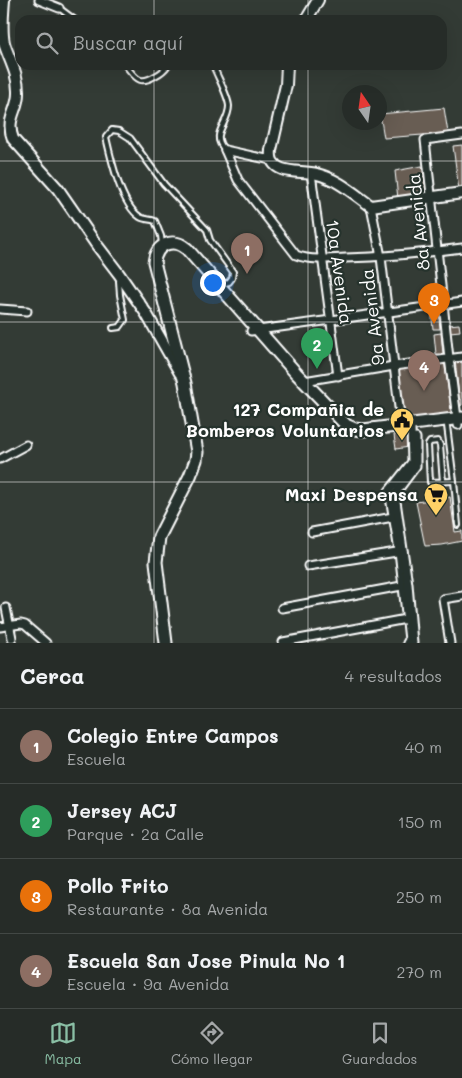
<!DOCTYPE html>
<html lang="es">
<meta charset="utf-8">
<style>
:root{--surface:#262c28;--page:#323834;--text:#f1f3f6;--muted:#a4a7a8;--line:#424845;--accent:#8abfa5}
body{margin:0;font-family:Mali,sans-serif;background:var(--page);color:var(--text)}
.compass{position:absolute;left:342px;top:85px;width:45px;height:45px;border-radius:50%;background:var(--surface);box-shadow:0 5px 20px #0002;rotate:347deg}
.you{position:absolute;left:212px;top:282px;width:18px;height:18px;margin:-12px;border:4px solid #fff;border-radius:50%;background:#1a73e8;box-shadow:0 0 0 8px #1a73e833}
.badge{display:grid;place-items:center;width:32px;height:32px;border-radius:50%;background:var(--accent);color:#fff;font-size:16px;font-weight:700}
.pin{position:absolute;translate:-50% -41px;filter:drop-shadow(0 1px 2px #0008)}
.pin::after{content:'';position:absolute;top:26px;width:18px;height:15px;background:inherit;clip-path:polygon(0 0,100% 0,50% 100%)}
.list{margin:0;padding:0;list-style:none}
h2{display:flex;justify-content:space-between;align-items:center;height:65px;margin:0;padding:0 20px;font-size:21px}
h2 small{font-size:16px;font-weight:400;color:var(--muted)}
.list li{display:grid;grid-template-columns:32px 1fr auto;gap:15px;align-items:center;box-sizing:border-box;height:75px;padding:0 20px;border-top:1px solid var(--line)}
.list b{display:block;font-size:19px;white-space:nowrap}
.list p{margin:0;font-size:16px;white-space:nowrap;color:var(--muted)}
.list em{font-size:16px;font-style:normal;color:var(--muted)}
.icon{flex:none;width:28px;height:28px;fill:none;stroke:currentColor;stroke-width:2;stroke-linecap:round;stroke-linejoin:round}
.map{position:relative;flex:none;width:462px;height:643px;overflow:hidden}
.search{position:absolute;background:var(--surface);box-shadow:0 5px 20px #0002;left:15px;right:15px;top:15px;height:55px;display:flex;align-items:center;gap:12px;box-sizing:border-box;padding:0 18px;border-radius:15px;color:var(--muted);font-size:19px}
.sheet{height:365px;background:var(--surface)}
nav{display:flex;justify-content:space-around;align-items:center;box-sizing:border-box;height:70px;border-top:1px solid var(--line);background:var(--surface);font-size:14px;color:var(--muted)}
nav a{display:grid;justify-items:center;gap:2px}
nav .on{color:var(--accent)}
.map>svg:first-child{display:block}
</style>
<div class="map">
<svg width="462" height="643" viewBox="0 0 462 643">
<rect width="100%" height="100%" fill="#333b35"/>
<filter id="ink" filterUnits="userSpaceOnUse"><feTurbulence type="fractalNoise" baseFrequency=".02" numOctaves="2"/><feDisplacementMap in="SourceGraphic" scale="10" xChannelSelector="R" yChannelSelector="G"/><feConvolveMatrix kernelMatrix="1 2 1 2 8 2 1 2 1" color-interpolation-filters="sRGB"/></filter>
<g filter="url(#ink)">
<g fill="#685d53" stroke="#fff">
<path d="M444 108 448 133 384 138 380 114Z"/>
<path d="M462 145V190H459L453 146Z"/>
<path d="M422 166 427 194 398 199 395 171Z"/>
<path d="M438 307 440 329H433L431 308Z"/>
<path d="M459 324 460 331 450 332 449 325Z"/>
<path d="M441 333 443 354H436L434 334Z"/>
<path d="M444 360 452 416 405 422 397 367Z"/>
<path d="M455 360H462V405L460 406Z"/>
<path d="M407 433 409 447 396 449 394 435Z"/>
<path d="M450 497 455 532 462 531V541L442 545 425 546 416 502Z"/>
</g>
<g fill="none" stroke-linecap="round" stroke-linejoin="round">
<defs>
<g id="lane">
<path d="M59 8 75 20"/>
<path d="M125 65C136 77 138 86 155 76 161 73 164 71 168 65"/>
<path d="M213 65C217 76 228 95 229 106 229 124 209 134 225 150"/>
<path d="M162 244 161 236 155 221C151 219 145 220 140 217 121 205 111 159 106 137L112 130 119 131 130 138 164 184 207 230 210 240 233 272 232 278 229 282 222 284"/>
<path d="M113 328 120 327 125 320 120 295 119 281"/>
<path d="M447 426 454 481 458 525"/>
<path d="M443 482 440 445 438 441 430 442 428 445 430 482 454 481"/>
</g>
<g id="street">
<path d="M39 0 59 8"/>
<path d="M225 150 238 180 296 255C311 261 330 259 346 258 385 257 423 253 462 248"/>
<path d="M225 150 271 160"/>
<path d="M311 173 338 376"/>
<path d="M371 206 381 257 401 424"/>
<path d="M0 309 27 311"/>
<path d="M251 331 462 302"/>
<path d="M304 381 394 366 462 357"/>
<path d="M458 425 449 358 425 140 462 135"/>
<path d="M0 459 26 445"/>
<path d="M312 532 393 517"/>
<path d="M308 566 403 551"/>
<path d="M6 608 12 638"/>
<path d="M282 608 407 585"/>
<path d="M0 627 21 624 25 625 46 643"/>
<path d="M283 642 406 619"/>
<path d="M407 643 409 640 399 551 389 491 412 462 411 430"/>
<path d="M413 643 408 584 395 494 416 466V438"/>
<path d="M450 643 443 599 462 596"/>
</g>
<g id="secondary">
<path d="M4 0C3 14 1 29 4 43 9 59 18 73 18 91 19 110 5 118 13 139L58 189 96 244 119 274 146 313 180 373"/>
<path d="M306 20 318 0"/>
<path d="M287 65 286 85 271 150C270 159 272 165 282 169 292 173 306 171 317 174 338 179 354 194 371 206L462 193"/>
</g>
<path id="primary" d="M166 643 156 562 159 537 190 476 196 460 197 452 185 383 154 262C156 244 173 237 187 249L296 373 346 425 355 429 363 430 462 418"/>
</defs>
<use href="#lane" stroke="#fff" stroke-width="8"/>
<use href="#street" stroke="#fff" stroke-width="11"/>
<use href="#secondary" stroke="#fff" stroke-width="14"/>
<use href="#primary" stroke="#fff" stroke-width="15"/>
<use href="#lane" stroke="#26332d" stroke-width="4"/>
<use href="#street" stroke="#26332d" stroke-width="7"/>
<use href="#secondary" stroke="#26332d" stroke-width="10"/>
<use href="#primary" stroke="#26332d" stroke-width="11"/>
</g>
</g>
<path fill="none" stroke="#fff" stroke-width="1" stroke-opacity="0.55" d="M154 0V20M308 0V20M154 65V643M308 65V643M0 161H462M0 322H462M0 482H462"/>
<defs>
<symbol id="civic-pin" viewBox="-11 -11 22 30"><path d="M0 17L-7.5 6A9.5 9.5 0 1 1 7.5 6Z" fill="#ffd166" stroke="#26332d"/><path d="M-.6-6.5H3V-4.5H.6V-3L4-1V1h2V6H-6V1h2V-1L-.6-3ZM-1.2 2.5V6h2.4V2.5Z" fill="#111"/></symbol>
<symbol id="supermarket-pin" viewBox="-11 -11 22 30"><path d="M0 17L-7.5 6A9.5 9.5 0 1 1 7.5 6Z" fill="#ffd166" stroke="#26332d"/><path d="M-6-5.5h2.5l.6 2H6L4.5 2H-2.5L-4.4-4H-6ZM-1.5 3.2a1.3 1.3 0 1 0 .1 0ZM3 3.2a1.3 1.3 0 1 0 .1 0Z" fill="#111"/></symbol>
</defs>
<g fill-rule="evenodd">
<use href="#civic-pin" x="388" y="406" width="28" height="38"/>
<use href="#supermarket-pin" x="422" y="481" width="28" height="38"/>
</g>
<g text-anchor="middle" stroke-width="4.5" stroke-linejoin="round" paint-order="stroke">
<g font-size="18" fill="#fff" stroke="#26332d">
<text transform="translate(419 222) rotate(-96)" y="6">8a Avenida</text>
<text transform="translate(339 272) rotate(82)" y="6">10a Avenida</text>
<text transform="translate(373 317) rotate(-97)" y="6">9a Avenida</text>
</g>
<g font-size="18" font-weight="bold" fill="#fff" stroke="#26332d" text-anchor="end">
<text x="384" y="416">127 Compañia de<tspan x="384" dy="21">Bomberos Voluntarios</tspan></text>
<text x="418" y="501">Maxi Despensa</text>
</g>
</g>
</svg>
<svg class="compass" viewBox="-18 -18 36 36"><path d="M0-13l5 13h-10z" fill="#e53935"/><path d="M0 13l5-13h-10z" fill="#a4a7a8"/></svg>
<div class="you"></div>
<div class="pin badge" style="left:247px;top:274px;background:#8d6e63">1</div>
<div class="pin badge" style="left:317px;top:369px;background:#2e9e5b">2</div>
<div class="pin badge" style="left:434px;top:324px;background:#e8710a">3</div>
<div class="pin badge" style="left:424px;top:391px;background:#8d6e63">4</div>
<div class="search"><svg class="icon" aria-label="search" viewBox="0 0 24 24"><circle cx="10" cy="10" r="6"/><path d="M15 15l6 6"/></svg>Buscar aquí</div>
</div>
<section class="sheet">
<h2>Cerca<small>4 resultados</small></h2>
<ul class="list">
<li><span class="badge" style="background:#8d6e63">1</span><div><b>Colegio Entre Campos</b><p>Escuela</p></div><em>40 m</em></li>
<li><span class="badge" style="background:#2e9e5b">2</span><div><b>Jersey ACJ</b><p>Parque · 2a Calle</p></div><em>150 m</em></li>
<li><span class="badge" style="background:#e8710a">3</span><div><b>Pollo Frito</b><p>Restaurante · 8a Avenida</p></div><em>250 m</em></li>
<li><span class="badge" style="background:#8d6e63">4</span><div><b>Escuela San Jose Pinula No 1</b><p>Escuela · 9a Avenida</p></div><em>270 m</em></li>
</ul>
</section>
<nav>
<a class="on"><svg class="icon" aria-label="map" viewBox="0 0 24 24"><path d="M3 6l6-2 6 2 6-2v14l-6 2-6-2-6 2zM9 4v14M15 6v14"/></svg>Mapa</a>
<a><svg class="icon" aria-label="directions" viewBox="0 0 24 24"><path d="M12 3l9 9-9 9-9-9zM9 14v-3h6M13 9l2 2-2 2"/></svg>Cómo llegar</a>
<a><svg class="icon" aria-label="saved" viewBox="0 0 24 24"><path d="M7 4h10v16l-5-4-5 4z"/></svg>Guardados</a>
</nav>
